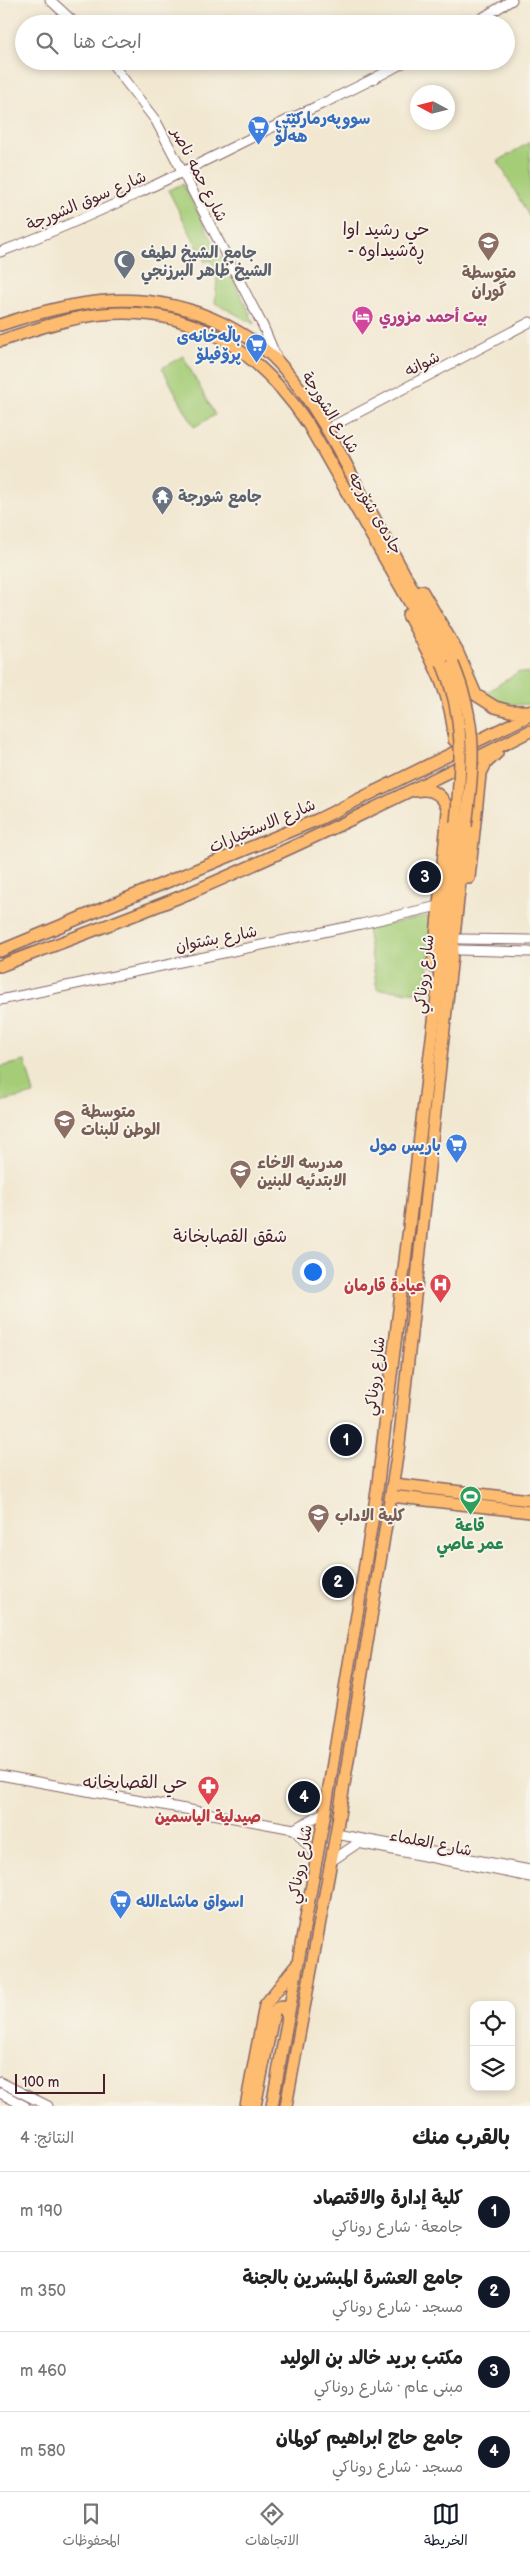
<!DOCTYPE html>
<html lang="ar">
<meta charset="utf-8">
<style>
:root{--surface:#fff;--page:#f6f6f6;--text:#222;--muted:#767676;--line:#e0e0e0;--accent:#111827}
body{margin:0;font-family:"Balsamiq Sans","Playpen Sans Arabic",sans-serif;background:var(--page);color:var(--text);direction:rtl}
.controls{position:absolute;right:15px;bottom:15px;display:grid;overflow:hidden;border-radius:10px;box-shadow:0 2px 8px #0003}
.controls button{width:45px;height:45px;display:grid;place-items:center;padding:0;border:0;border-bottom:1px solid var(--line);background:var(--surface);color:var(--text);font:25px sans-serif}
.compass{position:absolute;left:410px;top:85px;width:45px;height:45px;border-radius:50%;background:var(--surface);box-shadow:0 2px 8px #0003;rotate:277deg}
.scale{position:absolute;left:15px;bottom:12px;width:90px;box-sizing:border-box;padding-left:5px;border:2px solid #4a1f2b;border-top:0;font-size:14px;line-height:18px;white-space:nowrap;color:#4a1f2b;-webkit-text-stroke:4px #f7f3e8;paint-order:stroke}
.you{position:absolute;left:312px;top:1271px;width:18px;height:18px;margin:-12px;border:4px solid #fff;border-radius:50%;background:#1a73e8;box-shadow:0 0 0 8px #1a73e833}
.badge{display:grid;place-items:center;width:32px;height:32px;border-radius:50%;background:var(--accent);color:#fff;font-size:16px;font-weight:700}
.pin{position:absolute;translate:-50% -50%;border:2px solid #fff;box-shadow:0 1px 5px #0006}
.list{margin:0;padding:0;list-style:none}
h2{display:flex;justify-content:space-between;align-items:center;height:65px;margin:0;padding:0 20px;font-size:21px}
h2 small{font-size:16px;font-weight:400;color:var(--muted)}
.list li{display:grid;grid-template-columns:32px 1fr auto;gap:15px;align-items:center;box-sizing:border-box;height:80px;padding:0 20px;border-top:1px solid var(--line)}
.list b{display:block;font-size:19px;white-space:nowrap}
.list p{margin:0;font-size:16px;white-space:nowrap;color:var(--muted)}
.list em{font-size:16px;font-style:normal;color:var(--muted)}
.icon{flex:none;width:28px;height:28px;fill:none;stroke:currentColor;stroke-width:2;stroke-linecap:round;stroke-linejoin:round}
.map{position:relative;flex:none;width:530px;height:2106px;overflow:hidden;direction:ltr}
.search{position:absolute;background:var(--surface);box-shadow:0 2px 8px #0003;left:15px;right:15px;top:15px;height:55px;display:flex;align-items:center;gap:12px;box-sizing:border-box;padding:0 18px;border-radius:28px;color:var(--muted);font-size:19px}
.sheet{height:385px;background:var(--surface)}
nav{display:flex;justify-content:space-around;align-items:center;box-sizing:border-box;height:70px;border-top:1px solid var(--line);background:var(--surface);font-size:14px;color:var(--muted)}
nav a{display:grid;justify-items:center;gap:2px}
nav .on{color:var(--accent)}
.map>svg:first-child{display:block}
</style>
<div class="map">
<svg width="530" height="2106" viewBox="0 0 530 2106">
<rect width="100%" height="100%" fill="#f7f3e8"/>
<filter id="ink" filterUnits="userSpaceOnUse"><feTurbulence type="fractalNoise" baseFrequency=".02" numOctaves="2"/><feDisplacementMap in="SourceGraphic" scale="10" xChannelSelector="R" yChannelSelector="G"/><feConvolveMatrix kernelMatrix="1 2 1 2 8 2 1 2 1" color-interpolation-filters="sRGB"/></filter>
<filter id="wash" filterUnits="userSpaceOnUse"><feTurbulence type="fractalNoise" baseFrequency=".0096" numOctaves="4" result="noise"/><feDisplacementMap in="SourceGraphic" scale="20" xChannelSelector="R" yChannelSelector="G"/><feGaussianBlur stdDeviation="1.12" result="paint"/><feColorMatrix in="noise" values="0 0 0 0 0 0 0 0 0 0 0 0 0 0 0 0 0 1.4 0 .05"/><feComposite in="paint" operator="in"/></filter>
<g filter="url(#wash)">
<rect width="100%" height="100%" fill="#f2e8d1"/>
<g fill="#a5cd78" stroke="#787652">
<path d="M530 142V218L498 161Z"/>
<path d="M183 184 247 307 254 324 215 303C216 288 220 272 210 260L205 262 168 190Z"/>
<path d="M183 356 215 415 194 427 162 368Z"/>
<path d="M518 672 530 673V704C513 706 500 704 486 693Z"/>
<path d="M426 916 433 920 427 990 421 993 377 989 367 929Z"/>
<path d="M25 1061 34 1094 0 1102V1067Z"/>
</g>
</g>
<g filter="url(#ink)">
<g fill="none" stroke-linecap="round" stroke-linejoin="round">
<defs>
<g id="minor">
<path d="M50 0 76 24"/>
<path d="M472 24 512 0"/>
<path d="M110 61 156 121 263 326 277 359"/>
<path d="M0 252C91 218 177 175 263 132 311 108 360 88 406 61"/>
<path d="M327 429 530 322"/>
<path d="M461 939 530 940"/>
<path d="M459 950 530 952"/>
<path d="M0 1000 361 924 438 906"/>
<path d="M0 1775 294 1829 325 1812"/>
<path d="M294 1829 317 1856"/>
<path d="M336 1834 530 1870"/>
<path d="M330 1862 358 1843 530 1877"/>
<path d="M0 2082 48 2106"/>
<path d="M0 2093 25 2106"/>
</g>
<g id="major">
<path d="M0 325C77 299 148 286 224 324 243 334 264 346 279 363 315 402 339 450 363 497 393 553 423 608 453 664"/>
<path d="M0 341C33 330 67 318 102 314 194 305 259 351 308 424L427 633 442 663"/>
<path d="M422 591 457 651 476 695 495 707 510 711H530"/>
<path d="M408 615C429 654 453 694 454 740"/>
<path d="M415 791C432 787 444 795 448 811L433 967"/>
<path d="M469 878 480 775 486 763 497 753"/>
<path d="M0 951 319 819 530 715"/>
<path d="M0 966C62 942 126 919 187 894 304 844 417 788 530 731"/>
<path d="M393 1484 530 1500"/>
<path d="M391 1496 530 1512"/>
<path d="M246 2106 265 2005 295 1967"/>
<path d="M255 2106 274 2012 277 2008 283 2006 288 2017"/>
<path d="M272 2106 325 1812 377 1491 448 906 456 823"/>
<path d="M286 2106 336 1834 399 1444 466 826"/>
</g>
</defs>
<use href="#minor" stroke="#856565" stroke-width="11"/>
<use href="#major" stroke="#856565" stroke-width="14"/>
<use href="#minor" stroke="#fff" stroke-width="9"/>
<use href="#major" stroke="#fdbc70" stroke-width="11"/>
<defs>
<g id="major-bridge">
<path d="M442 663C466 718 461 765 456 823"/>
<path d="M453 664C478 724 474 763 466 826"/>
</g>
</defs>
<use href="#major-bridge" stroke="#856565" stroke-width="14" stroke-linecap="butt"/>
<use href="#major-bridge" stroke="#fdbc70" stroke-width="11"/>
</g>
</g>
<defs>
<symbol id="supermarket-pin" viewBox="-11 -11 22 30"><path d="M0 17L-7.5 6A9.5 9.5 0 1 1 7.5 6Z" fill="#3f7fe0" stroke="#f7f3e8"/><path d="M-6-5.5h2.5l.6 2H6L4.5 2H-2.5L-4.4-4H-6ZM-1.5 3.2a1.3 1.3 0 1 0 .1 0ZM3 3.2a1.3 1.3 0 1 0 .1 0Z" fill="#fff"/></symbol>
<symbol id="school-pin" viewBox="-11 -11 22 30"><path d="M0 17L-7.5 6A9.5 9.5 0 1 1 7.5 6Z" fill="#8d6e63" stroke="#f7f3e8"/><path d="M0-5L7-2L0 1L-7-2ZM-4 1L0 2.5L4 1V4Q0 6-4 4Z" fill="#fff"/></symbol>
<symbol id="mosque-pin" viewBox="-11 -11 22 30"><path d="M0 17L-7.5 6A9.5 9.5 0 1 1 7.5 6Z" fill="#6b7280" stroke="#f7f3e8"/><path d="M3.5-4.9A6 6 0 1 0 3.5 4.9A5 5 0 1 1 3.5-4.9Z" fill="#fff"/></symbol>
<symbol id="hotel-pin" viewBox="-11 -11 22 30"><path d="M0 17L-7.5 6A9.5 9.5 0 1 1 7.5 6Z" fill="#d1479c" stroke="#f7f3e8"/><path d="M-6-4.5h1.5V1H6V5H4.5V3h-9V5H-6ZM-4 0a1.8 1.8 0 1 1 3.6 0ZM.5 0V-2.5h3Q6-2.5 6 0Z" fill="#fff"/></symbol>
<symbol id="temple-pin" viewBox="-11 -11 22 30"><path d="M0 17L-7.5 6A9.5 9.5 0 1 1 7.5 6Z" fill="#6b7280" stroke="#f7f3e8"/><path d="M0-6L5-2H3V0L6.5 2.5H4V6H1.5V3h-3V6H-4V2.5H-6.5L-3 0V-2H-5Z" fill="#fff"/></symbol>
<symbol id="hospital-pin" viewBox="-11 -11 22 30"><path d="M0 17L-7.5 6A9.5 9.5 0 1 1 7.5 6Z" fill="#e0444e" stroke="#f7f3e8"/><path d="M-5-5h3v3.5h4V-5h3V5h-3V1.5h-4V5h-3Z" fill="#fff"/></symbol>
<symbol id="stadium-pin" viewBox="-11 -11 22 30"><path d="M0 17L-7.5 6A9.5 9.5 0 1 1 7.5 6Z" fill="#2e9e5b" stroke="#f7f3e8"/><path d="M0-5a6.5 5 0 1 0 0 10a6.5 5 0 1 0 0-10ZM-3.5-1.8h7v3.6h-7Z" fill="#fff"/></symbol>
<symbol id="university-pin" viewBox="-11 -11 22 30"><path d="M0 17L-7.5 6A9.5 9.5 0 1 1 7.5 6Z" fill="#8d6e63" stroke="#f7f3e8"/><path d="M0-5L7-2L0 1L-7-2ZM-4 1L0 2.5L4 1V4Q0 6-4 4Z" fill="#fff"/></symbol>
<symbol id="pharmacy-pin" viewBox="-11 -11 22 30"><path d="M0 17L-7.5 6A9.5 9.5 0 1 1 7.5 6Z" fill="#e0444e" stroke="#f7f3e8"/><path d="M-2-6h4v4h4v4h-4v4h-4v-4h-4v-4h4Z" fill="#fff"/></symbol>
</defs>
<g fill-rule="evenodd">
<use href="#supermarket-pin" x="246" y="114" width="25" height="34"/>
<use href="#school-pin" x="476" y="230" width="25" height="34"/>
<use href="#mosque-pin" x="112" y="248" width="25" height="34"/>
<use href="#hotel-pin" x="350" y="304" width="25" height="34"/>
<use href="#supermarket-pin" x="244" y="332" width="25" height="34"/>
<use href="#temple-pin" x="150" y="484" width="25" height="34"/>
<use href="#school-pin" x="52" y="1108" width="25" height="34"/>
<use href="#supermarket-pin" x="444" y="1132" width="25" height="34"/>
<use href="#school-pin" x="228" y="1158" width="25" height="34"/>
<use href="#hospital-pin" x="428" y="1272" width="25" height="34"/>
<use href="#stadium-pin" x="458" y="1484" width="25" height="34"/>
<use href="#university-pin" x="306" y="1502" width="25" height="34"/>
<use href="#pharmacy-pin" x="196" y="1774" width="25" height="34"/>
<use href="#supermarket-pin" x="108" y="1888" width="25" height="34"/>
</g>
<g text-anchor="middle" stroke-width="4" stroke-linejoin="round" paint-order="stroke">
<g font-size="16" font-weight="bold" fill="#366cbe" stroke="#f7f3e8" text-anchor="start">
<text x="275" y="124">سووپەرمارکێتی<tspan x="275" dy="18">هەڵۆ</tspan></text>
<text x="241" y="342" text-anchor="end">باڵەخانەی<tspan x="241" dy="18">پرۆفیلۆ</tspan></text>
<text x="441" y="1151" text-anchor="end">باريس مول</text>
<text x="136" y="1907">اسواق ماشاءالله</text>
</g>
<g font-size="16" fill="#4a1f2b" stroke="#f7f3e8">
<text transform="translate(200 174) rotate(63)" y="6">شارع حمه ناصر</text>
<text transform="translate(86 200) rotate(-23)" y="6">شارع سوق الشورجة</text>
<text transform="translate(422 363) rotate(-27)" y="6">شوانە</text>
<text transform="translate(331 412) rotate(58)" y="6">شارع الشورجة</text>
<text transform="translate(376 513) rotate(60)" y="6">جادەی شۆرجە</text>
<text transform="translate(262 825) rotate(-23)" y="6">شارع الاستخبارات</text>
<text transform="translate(216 938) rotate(-11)" y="6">شارع بشتوان</text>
<text transform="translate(423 974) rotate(-83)" y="6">شارع روناكي</text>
<text transform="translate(374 1376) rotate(-83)" y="6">شارع روناكي</text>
<text transform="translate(431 1842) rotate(11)" y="6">شارع العلماء</text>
<text transform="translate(299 1864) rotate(-80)" y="6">شارع روناكي</text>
</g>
<g font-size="16" font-weight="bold" fill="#5b616d" stroke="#f7f3e8" text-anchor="start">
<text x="141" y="258">جامع الشيخ لطيف<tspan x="141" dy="18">الشيخ ظاهر البرزنجي</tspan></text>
<text x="178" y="502">جامع شورجة</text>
</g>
<g font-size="16" font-weight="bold" fill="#785e54" stroke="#f7f3e8" text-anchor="start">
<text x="489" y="278" text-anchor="middle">متوسطة<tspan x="489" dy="18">گوران</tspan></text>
<text x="81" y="1117">متوسطة<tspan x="81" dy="18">الوطن للبنات</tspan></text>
<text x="257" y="1168">مدرسه الاخاء<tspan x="257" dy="18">الابتدئيه للبنين</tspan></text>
<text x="335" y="1521">كلية الاداب</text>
</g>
<g font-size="16" font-weight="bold" fill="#b23c85" stroke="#f7f3e8" text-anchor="start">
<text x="379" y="322">بيت أحمد مزوري</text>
</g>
<g font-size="16" font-weight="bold" fill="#be3a42" stroke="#f7f3e8" text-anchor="end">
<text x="424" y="1291">عيادة قارمان</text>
<text x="208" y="1822" text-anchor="middle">صيدلية الياسمين</text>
</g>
<g font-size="16" font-weight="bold" fill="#27864d" stroke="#f7f3e8">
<text x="470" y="1531">قاعة<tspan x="470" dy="18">عمر عاصي</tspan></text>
</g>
<g font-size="18" fill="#4a1f2b" stroke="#f7f3e8">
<text x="386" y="235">حي رشيد اوا<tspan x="386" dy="21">- ڕەشیداوە</tspan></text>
<text x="230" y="1242">شقق القصابخانة</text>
<text x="135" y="1788">حي القصابخانه</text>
</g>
</g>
</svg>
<div class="controls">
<button><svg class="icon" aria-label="locate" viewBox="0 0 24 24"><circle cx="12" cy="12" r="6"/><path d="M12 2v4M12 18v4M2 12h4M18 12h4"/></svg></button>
<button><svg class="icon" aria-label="layers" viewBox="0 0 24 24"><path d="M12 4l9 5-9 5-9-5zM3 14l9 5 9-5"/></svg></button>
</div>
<svg class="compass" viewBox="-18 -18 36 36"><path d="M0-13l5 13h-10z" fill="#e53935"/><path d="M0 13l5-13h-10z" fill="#767676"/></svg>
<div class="scale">100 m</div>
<div class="you"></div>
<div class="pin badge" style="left:346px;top:1440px">1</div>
<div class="pin badge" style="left:338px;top:1582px">2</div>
<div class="pin badge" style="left:425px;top:877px">3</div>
<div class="pin badge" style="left:304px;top:1797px">4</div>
<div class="search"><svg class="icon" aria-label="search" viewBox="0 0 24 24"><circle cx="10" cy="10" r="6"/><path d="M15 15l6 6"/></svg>ابحث هنا</div>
</div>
<section class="sheet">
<h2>بالقرب منك<small>النتائج: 4</small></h2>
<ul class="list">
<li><span class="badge">1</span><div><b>كلية إدارة والاقتصاد</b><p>جامعة · شارع روناكي</p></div><em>190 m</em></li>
<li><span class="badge">2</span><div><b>جامع العشرة المبشرين بالجنة</b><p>مسجد · شارع روناكي</p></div><em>350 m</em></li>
<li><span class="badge">3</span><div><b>مكتب بريد خالد بن الوليد</b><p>مبنى عام · شارع روناكي</p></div><em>460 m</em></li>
<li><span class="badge">4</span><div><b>جامع حاج ابراهيم كولمان</b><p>مسجد · شارع روناكي</p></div><em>580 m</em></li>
</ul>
</section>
<nav>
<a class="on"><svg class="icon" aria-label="map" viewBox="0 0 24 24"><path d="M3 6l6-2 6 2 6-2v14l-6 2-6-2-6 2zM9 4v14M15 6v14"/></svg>الخريطة</a>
<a><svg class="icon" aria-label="directions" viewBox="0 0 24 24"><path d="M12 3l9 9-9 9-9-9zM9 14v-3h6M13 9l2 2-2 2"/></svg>الاتجاهات</a>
<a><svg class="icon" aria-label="saved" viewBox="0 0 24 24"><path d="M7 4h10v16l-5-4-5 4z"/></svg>المحفوظات</a>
</nav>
